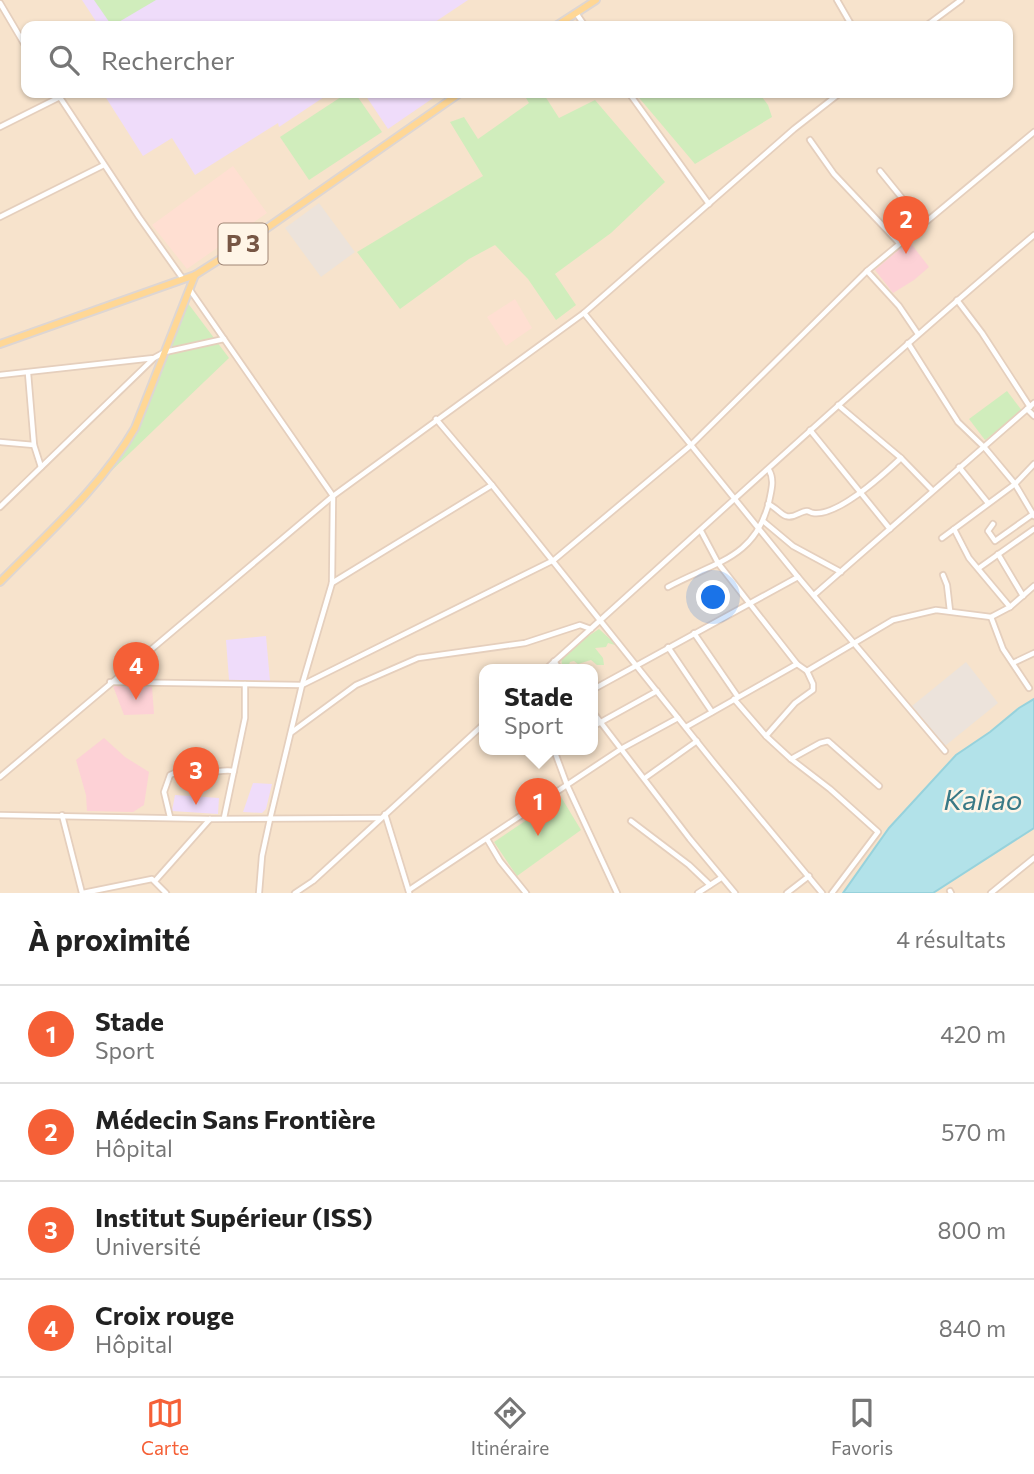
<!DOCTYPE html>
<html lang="fr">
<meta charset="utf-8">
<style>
:root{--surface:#fff;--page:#f2f2f2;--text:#222;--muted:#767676;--line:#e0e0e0;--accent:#f56037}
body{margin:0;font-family:Commissioner,sans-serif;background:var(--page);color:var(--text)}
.you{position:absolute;left:714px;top:598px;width:24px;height:24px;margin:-18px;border:5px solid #fff;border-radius:50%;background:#1a73e8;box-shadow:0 0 0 10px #1a73e833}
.badge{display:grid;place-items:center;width:46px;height:46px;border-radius:50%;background:var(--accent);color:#fff;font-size:23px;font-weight:700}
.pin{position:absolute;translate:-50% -58px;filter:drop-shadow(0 2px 4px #0008)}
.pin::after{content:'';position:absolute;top:37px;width:24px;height:21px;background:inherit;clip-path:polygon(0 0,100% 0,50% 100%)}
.popup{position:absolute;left:479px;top:664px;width:119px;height:91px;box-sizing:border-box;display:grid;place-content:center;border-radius:14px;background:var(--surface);filter:drop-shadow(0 2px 5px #0005);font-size:23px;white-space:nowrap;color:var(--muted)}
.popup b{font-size:26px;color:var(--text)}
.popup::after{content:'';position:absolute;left:50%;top:100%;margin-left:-14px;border:14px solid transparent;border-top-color:var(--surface)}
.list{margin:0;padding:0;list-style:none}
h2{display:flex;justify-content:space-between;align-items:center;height:91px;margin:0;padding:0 28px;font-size:30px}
h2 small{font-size:23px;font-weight:400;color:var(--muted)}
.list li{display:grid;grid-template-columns:46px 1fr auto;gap:21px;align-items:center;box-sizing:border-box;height:98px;padding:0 28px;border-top:2px solid var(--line)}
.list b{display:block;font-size:26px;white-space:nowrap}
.list p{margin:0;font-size:23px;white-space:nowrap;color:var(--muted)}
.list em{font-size:23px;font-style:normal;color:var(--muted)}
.icon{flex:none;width:38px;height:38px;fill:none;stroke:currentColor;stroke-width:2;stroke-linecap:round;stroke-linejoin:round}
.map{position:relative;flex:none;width:1034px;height:893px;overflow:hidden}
.search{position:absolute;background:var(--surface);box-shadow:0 2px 5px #0004;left:21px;right:21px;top:21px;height:77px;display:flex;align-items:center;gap:18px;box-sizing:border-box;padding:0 24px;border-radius:14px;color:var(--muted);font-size:26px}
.sheet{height:483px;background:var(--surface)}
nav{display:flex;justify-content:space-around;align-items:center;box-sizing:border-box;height:98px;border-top:2px solid var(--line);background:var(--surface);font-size:19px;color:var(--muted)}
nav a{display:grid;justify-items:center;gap:4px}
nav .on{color:var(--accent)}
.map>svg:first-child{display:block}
</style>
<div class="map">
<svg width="1034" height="893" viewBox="0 0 1034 893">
<rect width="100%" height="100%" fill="#fef2de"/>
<g fill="#f7e3cc" fill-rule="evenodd">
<path d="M0 0H1034V699L1019 708 990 732 956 755 889 828 843 893H0ZM26 26H1008V93H26ZM484 670H592V750H484Z"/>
<path d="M1034 828V893H933L1001 849Z"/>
</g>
<g fill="#ffdfd2">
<path d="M233 166 267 213 187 269 152 225Z"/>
<path d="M515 299 532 328 506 346 487 317Z"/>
</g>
<g fill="#ece3db">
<path d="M319 203 355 252 321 277 285 228Z"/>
<path d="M966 662 998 703 945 746 912 706Z"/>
</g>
<g fill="#efdcfa">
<path d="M82 0H468L429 26H99Z"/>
<path d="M103 93H330L279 127 278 123 195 175 172 138 143 156Z"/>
<path d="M364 93H438L439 94 388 129Z"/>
<path d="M266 636 270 681 229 680 226 640Z"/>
<path d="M253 783 272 784 266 809 262 813 243 812Z"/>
<path d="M175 795 219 798 218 814 172 811Z"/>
</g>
<g fill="#fdd1d6">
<path d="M909 241 929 267 914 280 893 293 875 270Z"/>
<path d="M113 686 152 687 154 714 124 715Z"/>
<path d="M104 738 125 757 149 772 144 805 133 812 87 811 86 795 76 760Z"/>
</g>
<g fill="#d0edbc">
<path d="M94 0H156L112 26Z"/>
<path d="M347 93H355L382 132 309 180 280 137Z"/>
<path d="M523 93H543L559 118 595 100 665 182 611 233 555 274 576 305 556 320 528 279 495 245 469 259 400 309 357 252 483 176 450 122 464 117 478 139 529 103Z"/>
<path d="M635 93H759L768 105 772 117 695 164Z"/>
<path d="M187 302 229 358 108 474 138 429Z"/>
<path d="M1007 391 1023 412 985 440 969 419Z"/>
<path d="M599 629 610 639 616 640 615 645 608 643 606 647 595 648 603 658 604 665H597L591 660 578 664 574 661 570 662 568 667 562 666 561 655C574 644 586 638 599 629Z"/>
<path d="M561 797 581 830 517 876 494 842Z"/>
</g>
<path fill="#b2e2e9" stroke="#97d2dc" stroke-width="2" d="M1034 699V828L933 893H843L889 828 956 755 990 732 1019 708Z"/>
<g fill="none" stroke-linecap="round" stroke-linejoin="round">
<defs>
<g id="minor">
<path d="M837 0 852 26"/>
<path d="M0 3 26 47"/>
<path d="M576 13 585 26"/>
<path d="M926 26 961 0"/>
<path d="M57 93 139 217 183 279"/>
<path d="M629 93 709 204"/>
<path d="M0 127 60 97"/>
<path d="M810 140 834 174 899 243"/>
<path d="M880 171 923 224"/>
<path d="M0 217 104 165"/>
<path d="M867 271 899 306 918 334"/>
<path d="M190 290 333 496 332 583 302 685 270 819 262 856 259 893"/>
<path d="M957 300 982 333 1030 407"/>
<path d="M584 313 798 577 945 751"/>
<path d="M908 343 958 422 985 448 1015 484 1034 516"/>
<path d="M28 373 34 445 41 467"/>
<path d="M0 375 154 358 165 352 224 339"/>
<path d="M838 405 901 458 932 490"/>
<path d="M1027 409 1034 416"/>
<path d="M436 419 492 485 714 763 822 893"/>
<path d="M810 430 890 529"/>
<path d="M0 442 34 445"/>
<path d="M959 467 988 503"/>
<path d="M768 504C776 507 780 514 786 516 794 519 800 511 807 511 809 511 811 513 813 513 837 517 884 474 901 458"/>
<path d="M0 507 153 359"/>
<path d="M763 521 793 546 841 572"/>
<path d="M993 524 988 531 995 541 1033 514"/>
<path d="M954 529 969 558 1010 607"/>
<path d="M701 531 718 563 797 664 807 671 893 620 936 610 991 617 1010 607 1034 586"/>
<path d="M942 538 1015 484 1034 464"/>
<path d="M998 554 1023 596"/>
<path d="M979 568 1034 529"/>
<path d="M943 575 947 585 950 611"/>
<path d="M332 583 492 485"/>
<path d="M668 587C714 562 755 559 769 502 771 491 775 480 769 470"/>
<path d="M814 595 1034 403"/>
<path d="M991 617 1003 649 1029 688"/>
<path d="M694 633 738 697"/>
<path d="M668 647 712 712"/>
<path d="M554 661 560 670"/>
<path d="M1013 663 1034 653"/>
<path d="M545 670C708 524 867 376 1034 235"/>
<path d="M110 682 302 685 554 560 690 446 867 271 1034 132"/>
<path d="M592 690 798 577"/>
<path d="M734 699 766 736 791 759 830 789 878 832 832 893"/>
<path d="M592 711 690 839 735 893"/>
<path d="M592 727 657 691"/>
<path d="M686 727 797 664"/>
<path d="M292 732 356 685 418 658 525 643 580 625 591 629"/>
<path d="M766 736 795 703 813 690V684L807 671"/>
<path d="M554 750 567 785 617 893"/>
<path d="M791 759 820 743 828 741 879 786"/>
<path d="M0 777 333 496 584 313 794 129 840 93"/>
<path d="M645 778 697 741"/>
<path d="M385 814 409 892"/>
<path d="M0 815 210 819 380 818"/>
<path d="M62 815 82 893"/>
<path d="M170 817 164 792 170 775C184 768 190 771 205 772 215 773 223 769 234 771"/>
<path d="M224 818 245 718V684"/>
<path d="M631 821 689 865 710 885"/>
<path d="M487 839 500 861 526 893"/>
<path d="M155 881 210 819"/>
<path d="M409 890 621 749 678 718"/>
<path d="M950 891 951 893"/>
<path d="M83 893 152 879 166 893"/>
<path d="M295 893 313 881 484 724"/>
<path d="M698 893 721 878"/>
<path d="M787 893 809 876"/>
<path d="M991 893 1034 858"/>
</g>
<g id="major">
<path d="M556 26 596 0"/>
<path d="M0 344 195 275 247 242 460 93"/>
<path d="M0 582C47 534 101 487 135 428L195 275"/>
</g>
</defs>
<use href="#minor" stroke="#e5cfbd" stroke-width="8"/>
<use href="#major" stroke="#ded6d2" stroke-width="10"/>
<use href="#minor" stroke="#fff" stroke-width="4.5"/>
<use href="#major" stroke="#ffd795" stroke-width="6"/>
</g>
<g text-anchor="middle" stroke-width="5" stroke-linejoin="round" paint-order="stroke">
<rect fill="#fff5e7" stroke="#a08675" stroke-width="2" x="218.5" y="223.5" width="49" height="41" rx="5"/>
<g font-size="24" font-weight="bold" fill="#775644">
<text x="243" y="252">P 3</text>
</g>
<g font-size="28" font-style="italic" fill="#397986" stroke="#fff5e7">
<text x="983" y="810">Kaliao</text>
</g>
</g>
</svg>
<div class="you"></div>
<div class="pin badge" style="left:538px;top:836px">1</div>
<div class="popup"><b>Stade</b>Sport</div>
<div class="pin badge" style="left:906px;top:254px">2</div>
<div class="pin badge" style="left:196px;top:805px">3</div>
<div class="pin badge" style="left:136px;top:700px">4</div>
<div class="search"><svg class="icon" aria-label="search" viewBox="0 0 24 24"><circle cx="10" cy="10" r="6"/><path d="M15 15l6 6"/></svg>Rechercher</div>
</div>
<section class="sheet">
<h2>À proximité<small>4 résultats</small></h2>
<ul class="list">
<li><span class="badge">1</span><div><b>Stade</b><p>Sport</p></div><em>420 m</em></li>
<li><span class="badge">2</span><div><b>Médecin Sans Frontière</b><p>Hôpital</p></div><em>570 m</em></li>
<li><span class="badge">3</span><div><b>Institut Supérieur (ISS)</b><p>Université</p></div><em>800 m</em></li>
<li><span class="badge">4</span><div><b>Croix rouge</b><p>Hôpital</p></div><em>840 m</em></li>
</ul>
</section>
<nav>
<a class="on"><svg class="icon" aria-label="map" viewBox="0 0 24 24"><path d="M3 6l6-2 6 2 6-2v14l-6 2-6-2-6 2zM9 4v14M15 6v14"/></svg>Carte</a>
<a><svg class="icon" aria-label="directions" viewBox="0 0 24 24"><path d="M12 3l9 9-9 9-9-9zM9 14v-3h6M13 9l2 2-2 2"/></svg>Itinéraire</a>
<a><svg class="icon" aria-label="saved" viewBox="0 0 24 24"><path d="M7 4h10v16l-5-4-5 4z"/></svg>Favoris</a>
</nav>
